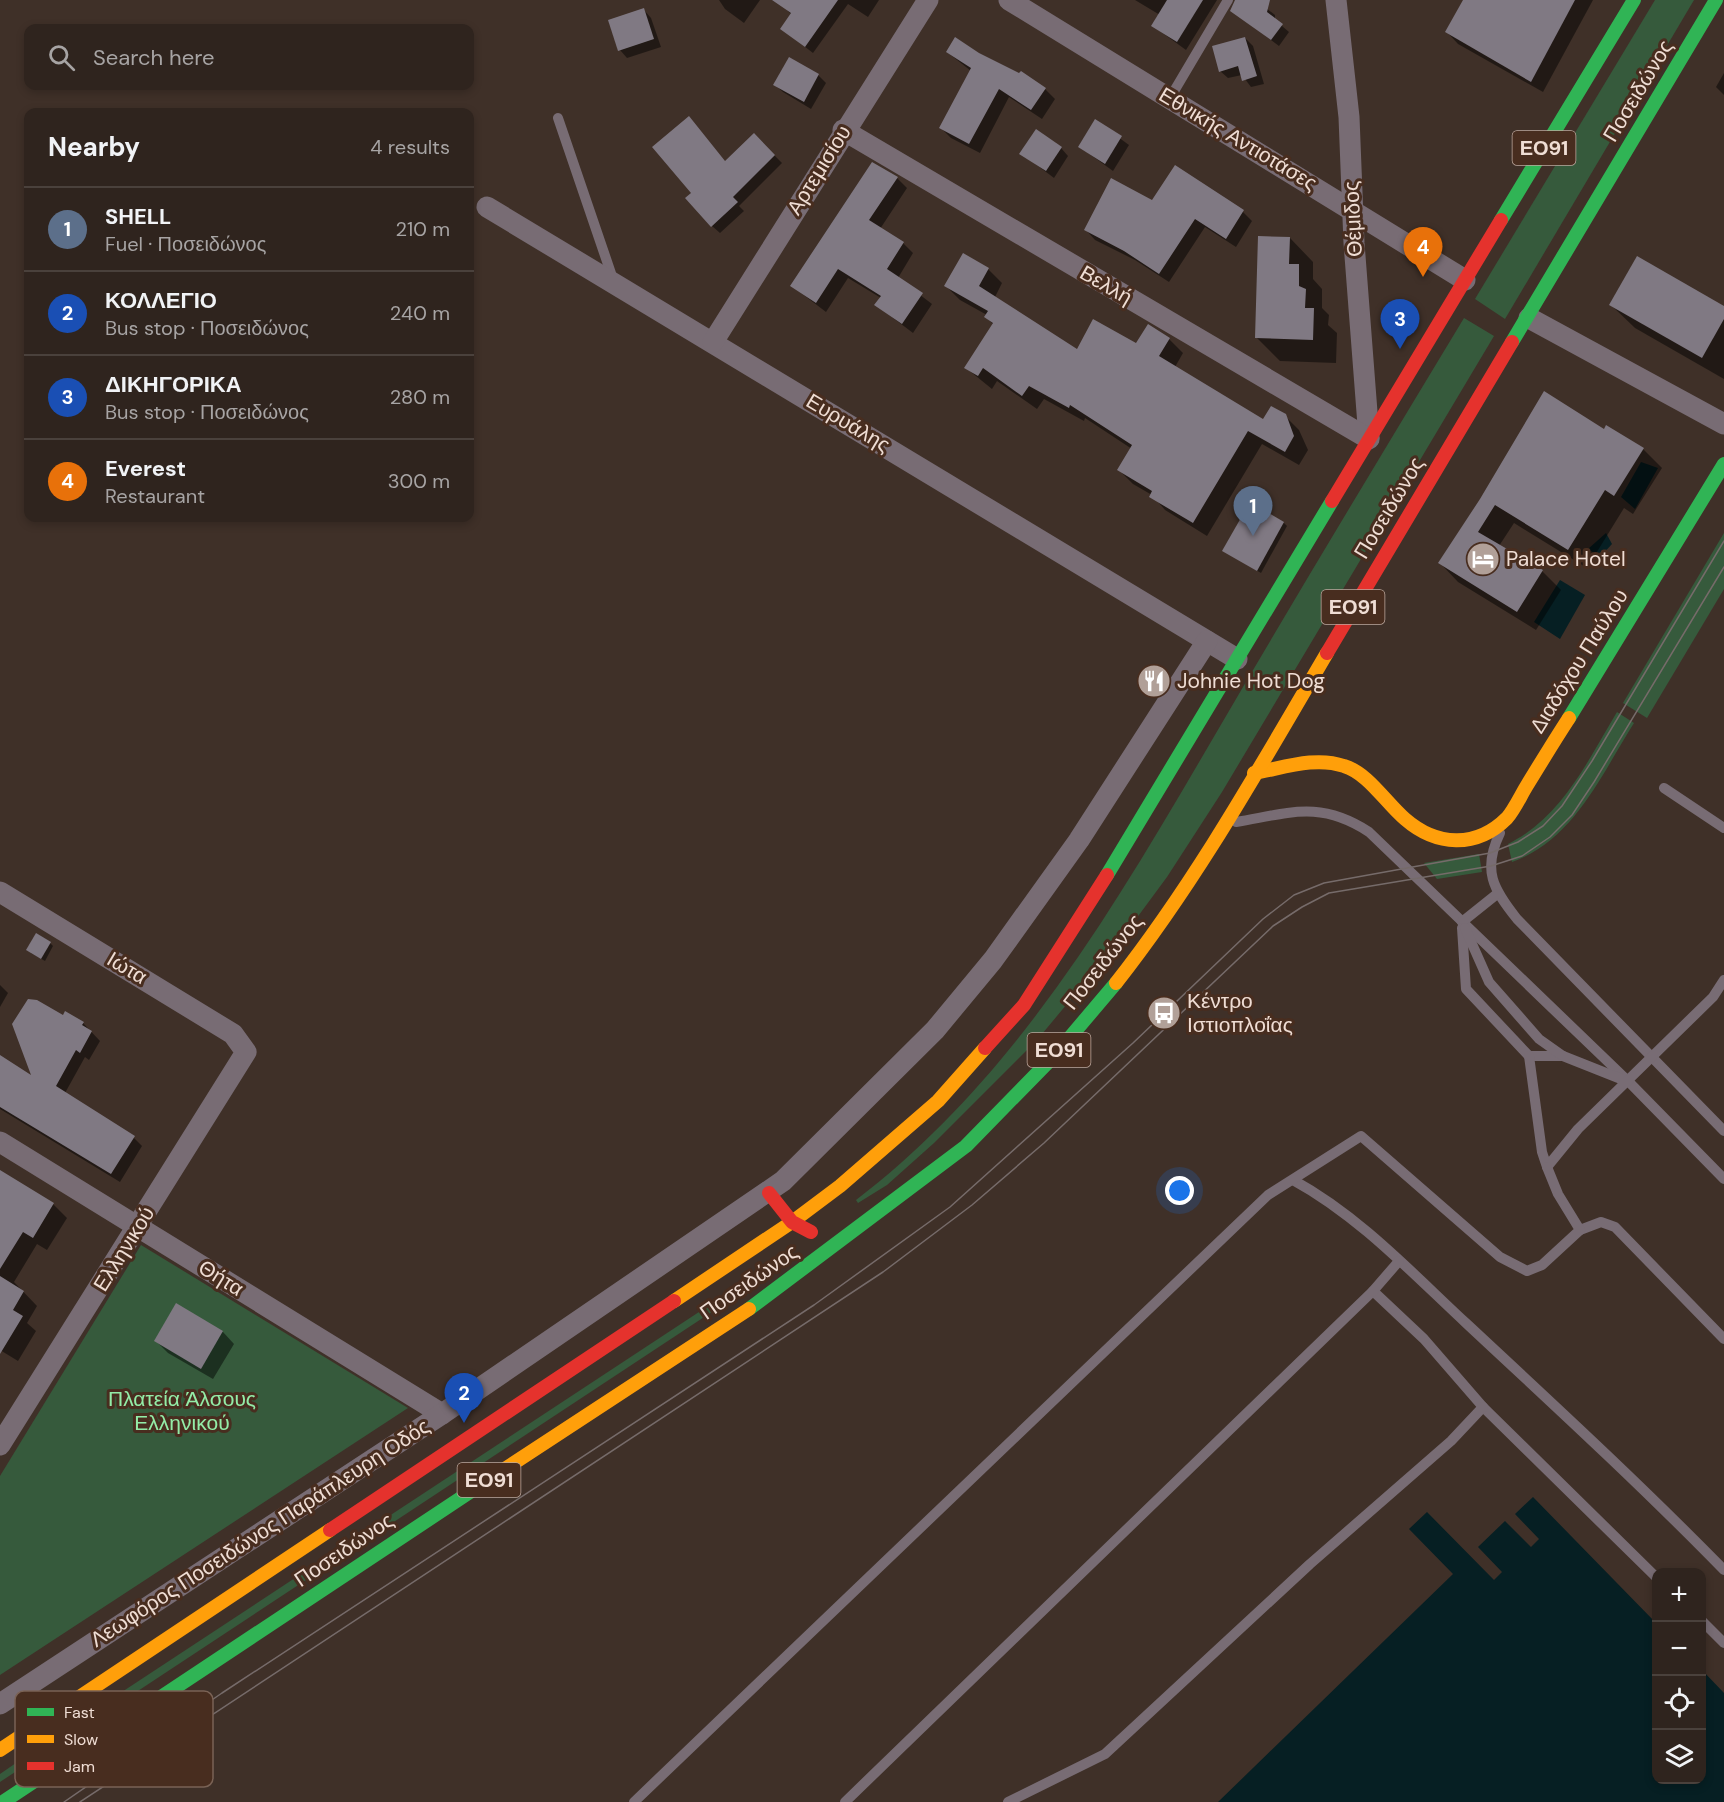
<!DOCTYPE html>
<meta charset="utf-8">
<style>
:root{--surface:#2f241e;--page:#3b302b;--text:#f1f3f6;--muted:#a7a4a4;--line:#4a413c;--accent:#8c9099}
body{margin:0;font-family:"DM Sans",sans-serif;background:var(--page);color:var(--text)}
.controls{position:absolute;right:18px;bottom:18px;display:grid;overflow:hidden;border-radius:12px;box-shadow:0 3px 9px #0003}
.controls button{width:54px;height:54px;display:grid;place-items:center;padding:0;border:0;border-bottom:2px solid var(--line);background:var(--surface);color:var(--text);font:30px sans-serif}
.you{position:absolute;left:1180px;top:1191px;width:21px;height:21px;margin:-15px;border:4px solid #fff;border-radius:50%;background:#1a73e8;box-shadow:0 0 0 9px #1a73e833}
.badge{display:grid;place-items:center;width:39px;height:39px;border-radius:50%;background:var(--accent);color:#fff;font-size:20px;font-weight:700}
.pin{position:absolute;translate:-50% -50px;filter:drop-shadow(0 2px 3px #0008)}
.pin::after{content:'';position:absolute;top:32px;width:21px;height:18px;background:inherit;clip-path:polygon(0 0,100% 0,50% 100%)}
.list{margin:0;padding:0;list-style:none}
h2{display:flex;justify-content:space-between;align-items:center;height:78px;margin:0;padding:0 24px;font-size:26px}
h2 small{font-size:20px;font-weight:400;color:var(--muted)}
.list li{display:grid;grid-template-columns:39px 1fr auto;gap:18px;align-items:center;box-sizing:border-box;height:84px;padding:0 24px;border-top:2px solid var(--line)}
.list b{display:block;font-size:22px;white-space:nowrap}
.list p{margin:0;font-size:20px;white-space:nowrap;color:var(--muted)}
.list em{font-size:20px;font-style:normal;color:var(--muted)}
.icon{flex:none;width:33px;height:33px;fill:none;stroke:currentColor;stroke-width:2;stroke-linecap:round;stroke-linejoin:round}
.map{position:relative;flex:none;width:1724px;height:1802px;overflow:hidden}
.search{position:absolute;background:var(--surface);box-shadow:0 3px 9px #0003;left:24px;top:24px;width:450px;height:66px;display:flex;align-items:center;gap:15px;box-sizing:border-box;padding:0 21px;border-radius:12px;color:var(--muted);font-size:22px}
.panel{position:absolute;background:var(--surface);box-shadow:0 3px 9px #0003;left:24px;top:108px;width:450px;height:414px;border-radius:12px}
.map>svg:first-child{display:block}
</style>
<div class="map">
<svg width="1724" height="1802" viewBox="0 0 1724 1802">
<rect width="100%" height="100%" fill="#3f3028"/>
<g fill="#365a3c">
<path d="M1655 0H1694L1505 319 1475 299Z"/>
<path d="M1464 318 1494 336 1222 792 1167 877 1122 938 1037 1040 934 1143 887 1185 858 1203 856 1200C1027 1069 1129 881 1236 699 1311 571 1388 444 1464 318Z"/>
<path d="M1724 533V589L1647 718 1623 703Z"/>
<path d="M1617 712 1634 723C1601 775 1574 840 1512 862L1508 844C1562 817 1587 762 1617 712Z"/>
<path d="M1479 854 1482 872 1437 879 1424 863Z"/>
<path d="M141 1245 408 1408 0 1675V1476Z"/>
<path d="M781 1258 785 1263 733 1298 0 1782V1774L58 1734Z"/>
</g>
<g fill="#061f23">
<path d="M1641 462 1658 468 1635 509 1621 497Z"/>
<path d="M1606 533 1612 544 1600 557 1588 549Z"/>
<path d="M1560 580 1585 595 1560 639 1534 622Z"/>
<path d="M1533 1497 1656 1623V1780H1702V1670L1724 1693V1802H1218L1453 1574 1409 1529 1427 1512 1494 1580 1502 1572 1478 1547 1505 1521 1531 1547 1539 1539 1515 1514Z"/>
</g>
<g fill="#0007">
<path d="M719 0H760L744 23 725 9Z"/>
<path d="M789 0H879L868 17 848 4 813 53 782 29 792 15 784 7Z"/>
<path d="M1135 0H1217L1186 50 1153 26 1160 15Z"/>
<path d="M1240 0H1256L1275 15V20L1289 32 1279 46 1232 11Z"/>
<path d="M1465 0H1593L1543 92 1458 44 1447 32Z"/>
<path d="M644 10 651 18 661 47 627 58 620 50Z"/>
<path d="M1245 38 1253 46 1264 84 1251 87 1242 75 1228 78 1220 71Z"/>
<path d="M947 52 978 54 1045 89 1055 99 1042 119 1009 97 980 153 951 138 941 128 971 71Z"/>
<path d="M789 59 818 75 826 83 811 109 783 92 775 85Z"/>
<path d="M1724 73V95L1716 87Z"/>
<path d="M1096 121 1129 145 1113 171 1080 147Z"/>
<path d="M754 135 782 163 739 206 744 211 720 233 712 226 726 162Z"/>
<path d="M1061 148 1068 156 1054 178 1021 153Z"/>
<path d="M1175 167 1243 212 1252 221 1236 247 1205 227 1169 282 1135 260 1095 240 1086 230 1153 202Z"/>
<path d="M897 178 907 188 880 229 903 243 913 253 898 278 932 304 913 333 876 305 881 298 848 278 826 312 792 286Z"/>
<path d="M1290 238 1313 262V279L1322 289V308L1329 315 1328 325 1337 333 1336 363 1280 361 1256 337Z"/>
<path d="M988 269 1002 283 995 297 1077 351 1137 345 1149 326 1169 339 1183 353 1175 367 1264 421 1285 416 1299 430 1308 450 1299 465 1262 444 1207 536 1165 510 1152 495 1133 484 1119 470 1132 449 1085 418 1084 421 1044 399 1037 409 997 381 992 389 966 368 993 324 986 317 987 315 960 300 946 286Z"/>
<path d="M1611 305 1724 308V379L1635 328Z"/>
<path d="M1605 431 1643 449 1662 468 1633 514 1624 508 1587 568 1514 523 1499 546 1542 571 1561 590 1536 630 1458 582 1440 563 1481 499Z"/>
<path d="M1284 523 1287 526 1261 573 1224 551Z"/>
<path d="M50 943 53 946 45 961 31 953Z"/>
<path d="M0 985 8 993 0 1007Z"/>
<path d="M64 1017 83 1023 100 1041 89 1060 85 1057 65 1093 134 1138 142 1146 120 1182 0 1109V1057L34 1079Z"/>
<path d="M0 1172 53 1204 67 1218 47 1250 37 1244 14 1282 37 1306 27 1323 36 1331 18 1361 0 1350Z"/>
<path d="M177 1305 223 1332 234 1344 213 1379 168 1353 156 1341Z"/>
</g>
<g fill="#807983">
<path d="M772 0H838L805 47 780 29 791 13Z"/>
<path d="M1167 0H1203L1177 42 1151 26Z"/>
<path d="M1235 0H1270L1267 12 1283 24 1271 40 1230 11Z"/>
<path d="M1463 0H1575L1531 82 1445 32Z"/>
<path d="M644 8 654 39 618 51 608 20Z"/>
<path d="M955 37 979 53 1019 73 1021 71 1046 88 1031 110 999 89 969 144 939 128 971 68 946 52Z"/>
<path d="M1245 37 1257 76 1242 81 1238 66 1219 72 1212 46Z"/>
<path d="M789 57 819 74 804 102 773 85Z"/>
<path d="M689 116 725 161 754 133 775 155 733 197 738 202 711 227 685 198 691 193 652 147Z"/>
<path d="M1095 119 1122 136 1105 164 1078 147Z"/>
<path d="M1036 129 1062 147 1046 171 1019 154Z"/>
<path d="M872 162 898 177 869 220 904 242 887 269 923 293 902 324 874 305 881 296 838 269 816 303 790 286Z"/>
<path d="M1175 165 1244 210 1226 239 1195 219 1159 274 1124 251 1084 230 1111 178 1152 200Z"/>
<path d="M1258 236 1290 237 1289 264H1299V286L1306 289 1305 308H1314L1313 340 1255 338Z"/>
<path d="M963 253 989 268 979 286 1077 349 1093 319 1136 343 1148 324 1170 338 1159 356 1263 419 1271 406 1286 414 1294 436 1285 452 1248 431 1193 523 1149 497 1152 491 1117 470 1132 445 1070 405 1069 408 1029 386 1022 396 983 368 978 376 964 368 993 323 984 317 988 311 944 286Z"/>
<path d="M1637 256 1724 306V319L1702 358 1609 305Z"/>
<path d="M1544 391 1604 429 1606 425 1644 448 1614 496 1605 490 1568 550 1495 505 1478 532 1543 570 1517 612 1438 563 1480 499Z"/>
<path d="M1250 502 1284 522 1257 571 1222 551Z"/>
<path d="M36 933 51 942 41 959 26 950Z"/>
<path d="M28 999 37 1000 63 1015 65 1011 84 1022 82 1025 92 1031 80 1053 76 1050 56 1086 135 1136 111 1174 0 1107V1055L31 1075 12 1024Z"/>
<path d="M0 1170 54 1203 33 1238 23 1232 0 1269Z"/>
<path d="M0 1276 24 1291 13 1310 23 1316 0 1354Z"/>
<path d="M176 1303 223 1331 201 1369 154 1341Z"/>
</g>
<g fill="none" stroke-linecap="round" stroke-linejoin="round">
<g stroke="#786c74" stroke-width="10">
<path d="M1170 98 1228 0"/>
<path d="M558 118 614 282"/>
<path d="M1664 788 1724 828"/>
<path d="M1236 822C1290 813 1320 800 1369 832L1628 1081 1724 1179"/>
<path d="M1500 833C1482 870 1493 889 1517 919L1724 1131"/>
<path d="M1462 922 1497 894"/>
<path d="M1462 928 1466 989 1529 1056H1563"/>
<path d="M1465 928 1489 982 1539 1039 1563 1056 1621 1079"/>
<path d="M1529 1056 1542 1152 1547 1167 1578 1129 1713 997 1724 980"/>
<path d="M1293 1180C1359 1216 1412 1273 1467 1324 1554 1405 1641 1485 1724 1570"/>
<path d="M1580 1230 1601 1222 1615 1227 1724 1339"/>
<path d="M1373 1291 1424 1339 1483 1407 1656 1577"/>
<path d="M1702 1621 1724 1643"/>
<path d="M634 1802 1268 1195 1361 1136 1500 1257 1527 1271 1542 1265 1580 1230 1558 1194 1547 1167"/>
<path d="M845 1802 1373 1291 1399 1261"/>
<path d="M1008 1802 1105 1754 1310 1564 1451 1441 1483 1407"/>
</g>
<g stroke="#786c74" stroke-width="21">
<path d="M1009 0 1465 280"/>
<path d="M1336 0 1349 117 1354 243 1369 438"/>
<path d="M843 130 1369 439"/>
<path d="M487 207 1237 659"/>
<path d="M1529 318 1724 424"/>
<path d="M713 342 928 0"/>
<path d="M0 892 233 1034 246 1052 0 1445"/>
<path d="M0 1142 442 1414"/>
<path d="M0 1704 442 1414 783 1181 935 1030 993 960 1079 840 1207 641"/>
</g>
<g stroke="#30b455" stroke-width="14">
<path d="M1501 220 1634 0"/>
<path d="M1512 342 1716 0"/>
<path d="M1569 718 1724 464"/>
<path d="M1107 875 1332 501"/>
<path d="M749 1309 966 1146 1055 1055 1116 983"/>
<path d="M3 1802 494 1476"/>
</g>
<g stroke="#ff9f0a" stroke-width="14">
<path d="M1254 773C1283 768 1315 756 1344 766 1368 773 1386 803 1405 819 1436 846 1476 849 1507 818 1514 810 1520 797 1526 787 1540 764 1554 741 1569 718"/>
<path d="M1116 983C1197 880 1261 765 1327 653"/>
<path d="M674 1301 792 1222 840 1186 938 1101 985 1048"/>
<path d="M494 1476 749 1309"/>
<path d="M0 1750 330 1530"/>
</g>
<g stroke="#e5322d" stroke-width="14">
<path d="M1332 501 1501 220"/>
<path d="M1327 653 1512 342"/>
<path d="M985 1048 1024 1005 1107 875"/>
<path d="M769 1193 792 1222 811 1232"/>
<path d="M330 1530 674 1301"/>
</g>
<g stroke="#766b6a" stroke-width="1.5">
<path d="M64 1802 222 1693 814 1305 950 1207 1133 1043 1263 919 1294 895 1324 883 1490 853 1518 842 1543 826 1562 806 1592 761 1724 541"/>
<path d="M80 1802 883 1272 972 1205 1044 1143 1273 926 1302 907 1329 893 1491 866 1522 856 1550 837 1572 815 1594 782 1724 567"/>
</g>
</g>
<defs>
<symbol id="hotel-disc" viewBox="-11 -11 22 22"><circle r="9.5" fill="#b1a098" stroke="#482d1f"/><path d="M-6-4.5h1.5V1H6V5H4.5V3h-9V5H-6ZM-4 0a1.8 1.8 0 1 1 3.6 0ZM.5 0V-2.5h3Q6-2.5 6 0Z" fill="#fff"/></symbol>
<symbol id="restaurant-disc" viewBox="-11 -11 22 22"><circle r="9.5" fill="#b1a098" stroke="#482d1f"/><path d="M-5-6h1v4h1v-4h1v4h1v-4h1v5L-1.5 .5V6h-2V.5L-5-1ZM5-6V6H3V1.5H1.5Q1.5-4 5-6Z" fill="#fff"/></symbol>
<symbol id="bus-disc" viewBox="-11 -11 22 22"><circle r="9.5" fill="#b1a098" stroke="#482d1f"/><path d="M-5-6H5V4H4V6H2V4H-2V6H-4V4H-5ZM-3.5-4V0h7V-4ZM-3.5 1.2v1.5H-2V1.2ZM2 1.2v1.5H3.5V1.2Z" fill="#fff"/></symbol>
</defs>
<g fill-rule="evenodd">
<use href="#hotel-disc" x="1464" y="540" width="38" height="38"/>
<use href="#restaurant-disc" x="1135" y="662" width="38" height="38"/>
<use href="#bus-disc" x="1145" y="994" width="38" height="38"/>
</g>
<g text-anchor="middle" stroke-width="6" stroke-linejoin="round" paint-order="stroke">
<g fill="#482d1f" stroke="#bda89e" stroke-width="1.5">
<rect x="1512.5" y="131" width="63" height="34" rx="4.5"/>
<rect x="1321.5" y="590" width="63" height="34" rx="4.5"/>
<rect x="1027.5" y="1033" width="63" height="34" rx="4.5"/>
<rect x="457.5" y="1463" width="63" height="34" rx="4.5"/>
</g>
<g font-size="20" font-weight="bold" fill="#efddd4">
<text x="1544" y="155">ΕΟ91</text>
<text x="1353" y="614">ΕΟ91</text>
<text x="1059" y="1057">ΕΟ91</text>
<text x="489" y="1487">ΕΟ91</text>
</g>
<g font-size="21" fill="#efddd4" stroke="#482d1f">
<text transform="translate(1638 91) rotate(-59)" y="7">Ποσειδώνος</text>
<text transform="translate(1238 139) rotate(31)" y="7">Εθνικής Αντιοτάσες</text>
<text transform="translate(819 170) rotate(-58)" y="7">Αρτεμισίου</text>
<text transform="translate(1353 219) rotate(-93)" y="7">Θέμιδος</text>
<text transform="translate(1106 285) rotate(30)" y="7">Βελλή</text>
<text transform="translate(848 423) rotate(31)" y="7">Ευρυάλης</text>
<text transform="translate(1389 508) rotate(-59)" y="7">Ποσειδώνος</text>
<text transform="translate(1579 661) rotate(-58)" y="7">Διαδόχου Παύλου</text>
<text transform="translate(1103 962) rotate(-52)" y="7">Ποσειδώνος</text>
<text transform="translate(127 968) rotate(31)" y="7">Ιώτα</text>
<text transform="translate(124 1249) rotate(-58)" y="7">Ελληνικού</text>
<text transform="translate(221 1278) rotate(32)" y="7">Θήτα</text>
<text transform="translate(749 1282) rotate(-35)" y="7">Ποσειδώνος</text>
<text transform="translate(260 1533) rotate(-33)" y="7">Λεωφόρος Ποσειδώνος Παράπλευρη Οδός</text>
<text transform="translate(344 1550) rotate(-34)" y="7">Ποσειδώνος</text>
</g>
<g font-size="21" fill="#efddd4" stroke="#482d1f" text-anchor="start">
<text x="1506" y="566">Palace Hotel</text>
<text x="1177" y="688">Johnie Hot Dog</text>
<text x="1187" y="1008">Κέντρο<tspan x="1187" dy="24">Ιστιοπλοΐας</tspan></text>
</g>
<g font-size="21" fill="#93eca7" stroke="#482d1f">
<text x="182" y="1406">Πλατεία Άλσους<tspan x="182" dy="24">Ελληνικού</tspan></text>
</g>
</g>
<rect x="15" y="1691" width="198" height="96" rx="9" fill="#482d1f" stroke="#7a6255" stroke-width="1.5"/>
<rect x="27" y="1708" width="27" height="8" fill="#30b455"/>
<rect x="27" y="1735" width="27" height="8" fill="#ff9f0a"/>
<rect x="27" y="1762" width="27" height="8" fill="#e5322d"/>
<g font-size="16" fill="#efddd4">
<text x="64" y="1718">Fast</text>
<text x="64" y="1745">Slow</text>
<text x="64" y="1772">Jam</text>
</g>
</svg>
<div class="controls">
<button>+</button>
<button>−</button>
<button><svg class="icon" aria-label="locate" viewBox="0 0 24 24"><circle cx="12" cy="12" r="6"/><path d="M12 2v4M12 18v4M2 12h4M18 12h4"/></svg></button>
<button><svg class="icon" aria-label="layers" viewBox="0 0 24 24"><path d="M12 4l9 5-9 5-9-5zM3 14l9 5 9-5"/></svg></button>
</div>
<div class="you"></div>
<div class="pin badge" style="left:1253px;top:536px;background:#5c6f8a">1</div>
<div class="pin badge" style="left:464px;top:1423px;background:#1a4fb4">2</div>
<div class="pin badge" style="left:1400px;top:349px;background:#1a4fb4">3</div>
<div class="pin badge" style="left:1423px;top:277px;background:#e8710a">4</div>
<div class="search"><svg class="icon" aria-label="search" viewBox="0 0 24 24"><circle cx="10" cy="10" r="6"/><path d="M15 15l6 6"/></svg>Search here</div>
<section class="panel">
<h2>Nearby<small>4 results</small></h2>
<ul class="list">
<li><span class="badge" style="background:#5c6f8a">1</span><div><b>SHELL</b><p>Fuel · Ποσειδώνος</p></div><em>210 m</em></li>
<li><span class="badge" style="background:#1a4fb4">2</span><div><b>ΚΟΛΛΕΓΙΟ</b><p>Bus stop · Ποσειδώνος</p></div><em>240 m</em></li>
<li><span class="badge" style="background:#1a4fb4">3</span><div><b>ΔΙΚΗΓΟΡΙΚΑ</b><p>Bus stop · Ποσειδώνος</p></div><em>280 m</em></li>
<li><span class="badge" style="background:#e8710a">4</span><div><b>Everest</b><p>Restaurant</p></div><em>300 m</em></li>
</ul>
</section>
</div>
